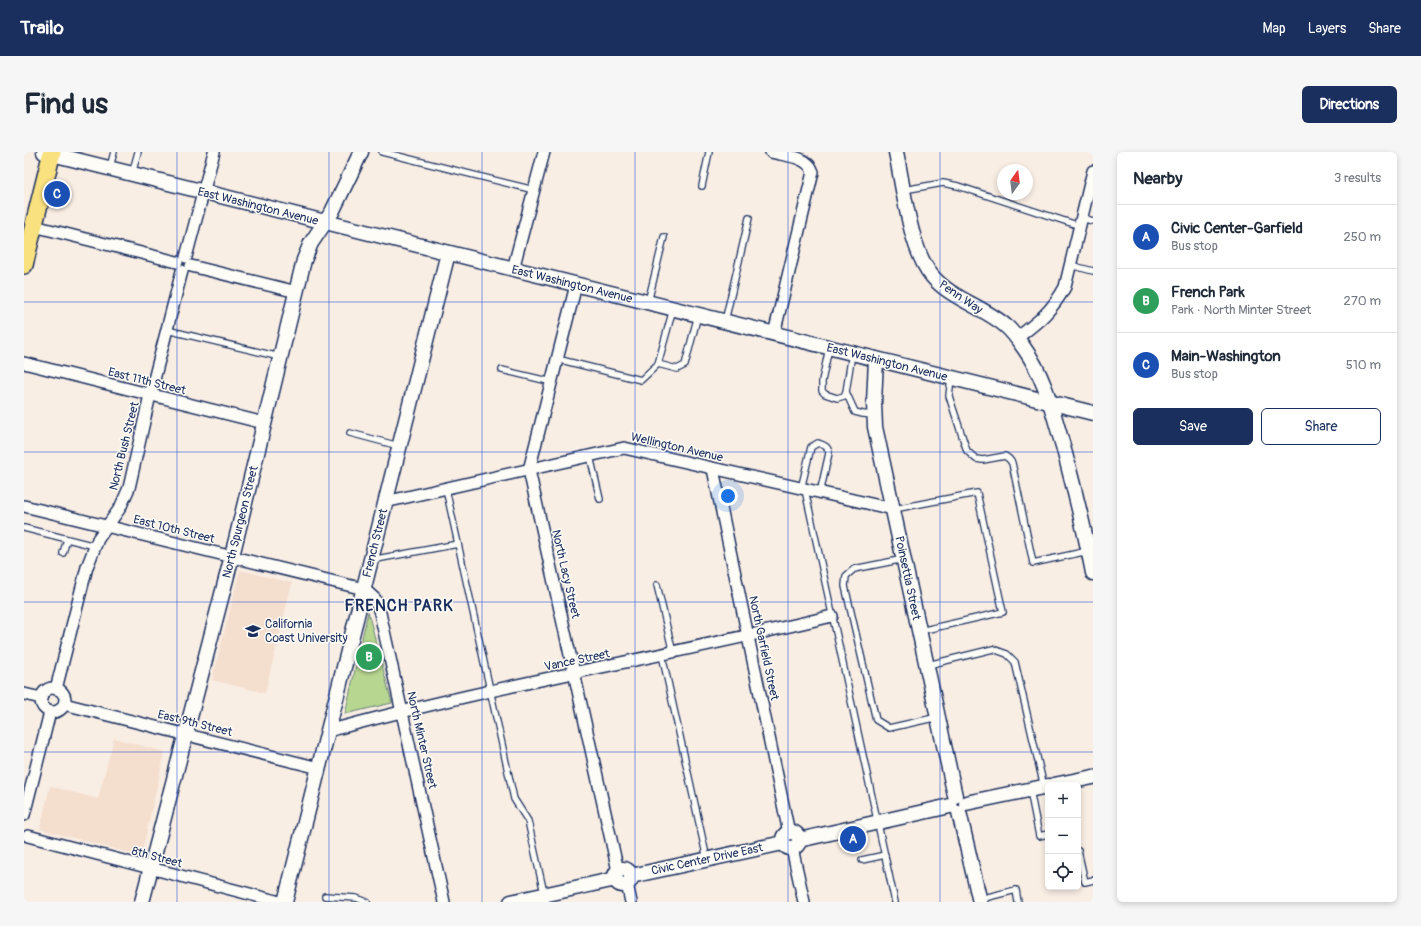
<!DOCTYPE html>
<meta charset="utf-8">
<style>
:root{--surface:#fff;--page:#f6f6f7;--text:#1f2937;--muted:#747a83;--line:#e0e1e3;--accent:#1b2f5e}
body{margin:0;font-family:Pangolin,sans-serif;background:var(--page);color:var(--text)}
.controls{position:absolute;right:12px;bottom:12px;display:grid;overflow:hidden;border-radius:6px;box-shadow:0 2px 6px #0003}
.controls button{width:36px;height:36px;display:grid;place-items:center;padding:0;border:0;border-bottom:1px solid var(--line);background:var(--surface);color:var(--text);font:20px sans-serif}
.compass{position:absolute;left:973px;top:12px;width:36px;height:36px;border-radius:50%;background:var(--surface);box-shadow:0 2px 6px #0003;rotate:14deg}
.you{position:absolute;left:704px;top:344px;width:14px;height:14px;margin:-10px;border:3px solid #fff;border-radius:50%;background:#1a73e8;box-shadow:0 0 0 6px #1a73e833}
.badge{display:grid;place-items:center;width:26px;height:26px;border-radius:50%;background:var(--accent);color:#fff;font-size:13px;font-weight:700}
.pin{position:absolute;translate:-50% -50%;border:2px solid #fff;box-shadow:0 1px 4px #0006}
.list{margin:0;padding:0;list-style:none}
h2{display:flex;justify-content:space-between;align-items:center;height:52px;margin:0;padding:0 16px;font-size:17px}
h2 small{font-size:13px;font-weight:400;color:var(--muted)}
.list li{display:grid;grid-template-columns:26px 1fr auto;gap:12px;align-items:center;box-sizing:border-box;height:64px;padding:0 16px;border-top:1px solid var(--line)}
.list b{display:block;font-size:15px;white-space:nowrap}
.list p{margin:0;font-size:13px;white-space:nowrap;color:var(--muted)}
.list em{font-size:13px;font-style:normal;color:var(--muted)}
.actions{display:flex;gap:8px;padding:12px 16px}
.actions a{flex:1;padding:9px 0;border:1px solid var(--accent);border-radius:6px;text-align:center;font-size:14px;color:var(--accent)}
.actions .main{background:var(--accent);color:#fff}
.icon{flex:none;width:22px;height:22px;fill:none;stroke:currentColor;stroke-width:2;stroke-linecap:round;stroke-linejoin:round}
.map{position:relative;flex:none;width:1069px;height:750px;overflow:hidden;border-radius:6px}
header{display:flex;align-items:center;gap:24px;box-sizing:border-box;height:56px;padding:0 20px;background:var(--accent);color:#fff}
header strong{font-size:19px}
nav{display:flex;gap:22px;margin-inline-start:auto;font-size:14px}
.intro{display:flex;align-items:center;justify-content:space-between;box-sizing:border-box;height:96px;padding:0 24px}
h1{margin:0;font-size:28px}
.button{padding:10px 18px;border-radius:6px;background:var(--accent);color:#fff;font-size:14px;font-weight:700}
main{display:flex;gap:24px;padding:0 24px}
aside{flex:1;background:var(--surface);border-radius:6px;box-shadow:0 2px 6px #0003}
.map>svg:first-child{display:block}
</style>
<header>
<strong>Trailo</strong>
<nav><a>Map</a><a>Layers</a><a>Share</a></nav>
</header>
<div class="intro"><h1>Find us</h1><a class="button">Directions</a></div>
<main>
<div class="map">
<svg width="1069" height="750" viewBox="0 0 1069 750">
<rect width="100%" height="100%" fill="#f9eee4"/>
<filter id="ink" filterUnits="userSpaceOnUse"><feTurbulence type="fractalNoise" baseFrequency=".025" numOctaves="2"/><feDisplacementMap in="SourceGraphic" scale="8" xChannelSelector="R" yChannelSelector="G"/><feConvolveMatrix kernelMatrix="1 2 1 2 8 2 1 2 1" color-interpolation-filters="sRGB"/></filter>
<g filter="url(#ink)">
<g fill="#f4dece">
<path d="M216 418 268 431 241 541 188 528Z"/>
<path d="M90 586 141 600 117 704 16 677 26 634 74 647Z"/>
</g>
<path fill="#b7d690" stroke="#698277" d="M344 460 368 551 321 562Z"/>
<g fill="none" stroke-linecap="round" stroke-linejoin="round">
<defs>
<g id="service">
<path d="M358 0 510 38"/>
<path d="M86 15 90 0"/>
<path d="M108 22 114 0"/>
<path d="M678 34 685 0"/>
<path d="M880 38 919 31 934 34 1056 74"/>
<path d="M1057 66 1069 69"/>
<path d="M1046 113 1069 119"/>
<path d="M624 150 640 85"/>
<path d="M701 169 725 66"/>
<path d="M143 178 256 205"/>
<path d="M805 196 798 229V239L801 242 813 246 820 244 822 240 828 201"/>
<path d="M533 207 617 228 634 212 649 157"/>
<path d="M634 212 653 217 661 213 674 163"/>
<path d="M478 218 528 230"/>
<path d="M927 226 925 244 943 299 952 307 959 308 981 304 985 307 988 311 1009 411 1064 399"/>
<path d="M822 240 831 260 839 262 850 263"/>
<path d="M326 281 375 294"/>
<path d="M566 304 576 347"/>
<path d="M422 337 490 647 504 669 522 750"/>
<path d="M777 337 787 295 794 291C800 293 804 294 805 301L796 341"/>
<path d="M781 338 871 750"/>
<path d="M870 357 953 341 979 460 896 479"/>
<path d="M0 376 71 394"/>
<path d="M39 401 43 387"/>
<path d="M880 407 830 417 822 424 821 434 852 568 865 576 914 565"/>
<path d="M347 408 434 392"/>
<path d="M633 433 649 501"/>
<path d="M638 503 683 707"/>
<path d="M904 513 969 497 983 502 991 510 1020 635"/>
<path d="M1006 638 1015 684 1024 682"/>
<path d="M1054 699 1061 730 1069 728"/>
<path d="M838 708 861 703"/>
<path d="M301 744 332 746 343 750"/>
<path d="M956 747 992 738 994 750"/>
</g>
<g id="minor">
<path d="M747 0C762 4 784 4 789 20L750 182"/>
<path d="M10 74 153 110"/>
<path d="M162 105 190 0"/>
<path d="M167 114 273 140"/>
<path d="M489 117 520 0"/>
<path d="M552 133 505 318 594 719"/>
<path d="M993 186C1014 170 1028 159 1041 135L1069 19"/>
<path d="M0 211 240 271"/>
<path d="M689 317 765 681"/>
<path d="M361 350 600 296 869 357"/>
<path d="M0 354 340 437 351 447 356 461 420 750"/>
<circle cx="29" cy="548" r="12"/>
<path d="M32 537 63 415 74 387 96 356 105 336 126 243 158 119"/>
<path d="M0 542 17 546"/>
<path d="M40 552 295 616"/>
<path d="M304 579C470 533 641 505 808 464"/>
<path d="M0 663 26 560"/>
<path d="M4 684 256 750"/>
<path d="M768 696 780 750"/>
<path d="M603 732 607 750"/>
</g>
<g id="tertiary">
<path d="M20 0 1069 261"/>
<path d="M872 0C879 34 886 98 908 124 927 147 961 155 983 175 989 180 995 189 1000 196 1021 225 1029 261 1039 294 1050 336 1061 378 1069 421"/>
<path d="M852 207 850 251 851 275 931 644"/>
<path d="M1030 633 1069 625"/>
<path d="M942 651 1024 634"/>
<path d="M935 660 956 750"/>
<circle cx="767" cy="688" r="8"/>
<path d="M775 688 926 654"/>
<circle cx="599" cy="725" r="8"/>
<path d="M607 724 759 691"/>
<path d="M118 750 208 404 280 108 287 91 308 60 337 0"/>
<path d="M261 750 424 101"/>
<path d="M487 750 592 727"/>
</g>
<path id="primary" d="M0 113 28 0"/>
</defs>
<use href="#service" stroke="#1b2f5e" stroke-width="8"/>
<use href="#minor" stroke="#1b2f5e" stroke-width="14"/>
<use href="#tertiary" stroke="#1b2f5e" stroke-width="17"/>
<use href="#primary" stroke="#1b2f5e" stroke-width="20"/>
<use href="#service" stroke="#fdfcf7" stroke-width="5.5"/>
<use href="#minor" stroke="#fdfcf7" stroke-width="11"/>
<use href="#tertiary" stroke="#fdfcf7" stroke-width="14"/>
<use href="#primary" stroke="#fae180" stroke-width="17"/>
</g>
</g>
<path fill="none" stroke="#1d4ed8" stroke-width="1" stroke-opacity="0.55" d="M153 0V750M305 0V750M458 0V750M611 0V750M764 0V750M916 0V750M0 150H1069M0 300H1069M0 450H1069M0 600H1069"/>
<defs>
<symbol id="university-bare" viewBox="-9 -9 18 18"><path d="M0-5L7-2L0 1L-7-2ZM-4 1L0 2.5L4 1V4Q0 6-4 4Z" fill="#1b2f5e" stroke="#fdfcf7" stroke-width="2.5" paint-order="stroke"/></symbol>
</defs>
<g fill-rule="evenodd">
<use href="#university-bare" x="218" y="468" width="22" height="22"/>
</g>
<g text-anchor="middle" stroke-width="3" stroke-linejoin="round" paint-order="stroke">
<g font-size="12" fill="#1b2f5e" stroke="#fdfcf7">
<text transform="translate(234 54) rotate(14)" y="4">East Washington Avenue</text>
<text transform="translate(548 132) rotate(14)" y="4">East Washington Avenue</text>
<text transform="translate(937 145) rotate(34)" y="4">Penn Way</text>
<text transform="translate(863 210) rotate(14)" y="4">East Washington Avenue</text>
<text transform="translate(123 229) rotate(14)" y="4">East 11th Street</text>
<text transform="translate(100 294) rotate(-76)" y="4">North Bush Street</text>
<text transform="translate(653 295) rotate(13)" y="4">Wellington Avenue</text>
<text transform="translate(216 370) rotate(-76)" y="4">North Spurgeon Street</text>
<text transform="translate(150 377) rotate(14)" y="4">East 10th Street</text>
<text transform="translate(351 391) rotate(-76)" y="4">French Street</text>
<text transform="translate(542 422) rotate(77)" y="4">North Lacy Street</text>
<text transform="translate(884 426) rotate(78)" y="4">Poinsettia Street</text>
<text transform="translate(740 496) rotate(78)" y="4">North Garfield Street</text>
<text transform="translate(553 508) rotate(-12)" y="4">Vance Street</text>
<text transform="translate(171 571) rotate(14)" y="4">East 9th Street</text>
<text transform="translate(398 588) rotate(77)" y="4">North Minter Street</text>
<text transform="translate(133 705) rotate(15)" y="4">8th Street</text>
<text transform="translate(683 707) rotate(-12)" y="4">Civic Center Drive East</text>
</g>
<g font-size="12" fill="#1b2f5e" stroke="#fdfcf7" text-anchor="start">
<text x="241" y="476">California<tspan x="241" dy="14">Coast University</tspan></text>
</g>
<g font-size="16" font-weight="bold" letter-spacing="1" fill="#1b2f5e" stroke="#fdfcf7">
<text x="375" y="459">FRENCH PARK</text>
</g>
</g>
</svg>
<div class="controls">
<button>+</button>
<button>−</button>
<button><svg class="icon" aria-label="locate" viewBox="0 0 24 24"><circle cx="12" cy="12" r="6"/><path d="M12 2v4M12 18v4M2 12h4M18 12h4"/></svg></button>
</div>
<svg class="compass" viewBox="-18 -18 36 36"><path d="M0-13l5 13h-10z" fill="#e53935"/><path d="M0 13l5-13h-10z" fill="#747a83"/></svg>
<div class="you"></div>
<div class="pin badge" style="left:829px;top:687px;background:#1a4fb4">A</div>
<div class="pin badge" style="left:345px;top:505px;background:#2e9e5b">B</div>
<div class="pin badge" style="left:33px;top:42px;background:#1a4fb4">C</div>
</div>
<aside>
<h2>Nearby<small>3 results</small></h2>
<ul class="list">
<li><span class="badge" style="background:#1a4fb4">A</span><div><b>Civic Center-Garfield</b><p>Bus stop</p></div><em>250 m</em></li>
<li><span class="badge" style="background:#2e9e5b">B</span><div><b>French Park</b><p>Park · North Minter Street</p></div><em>270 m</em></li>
<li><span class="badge" style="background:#1a4fb4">C</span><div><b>Main-Washington</b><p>Bus stop</p></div><em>510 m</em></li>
</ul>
<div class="actions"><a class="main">Save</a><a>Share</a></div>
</aside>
</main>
